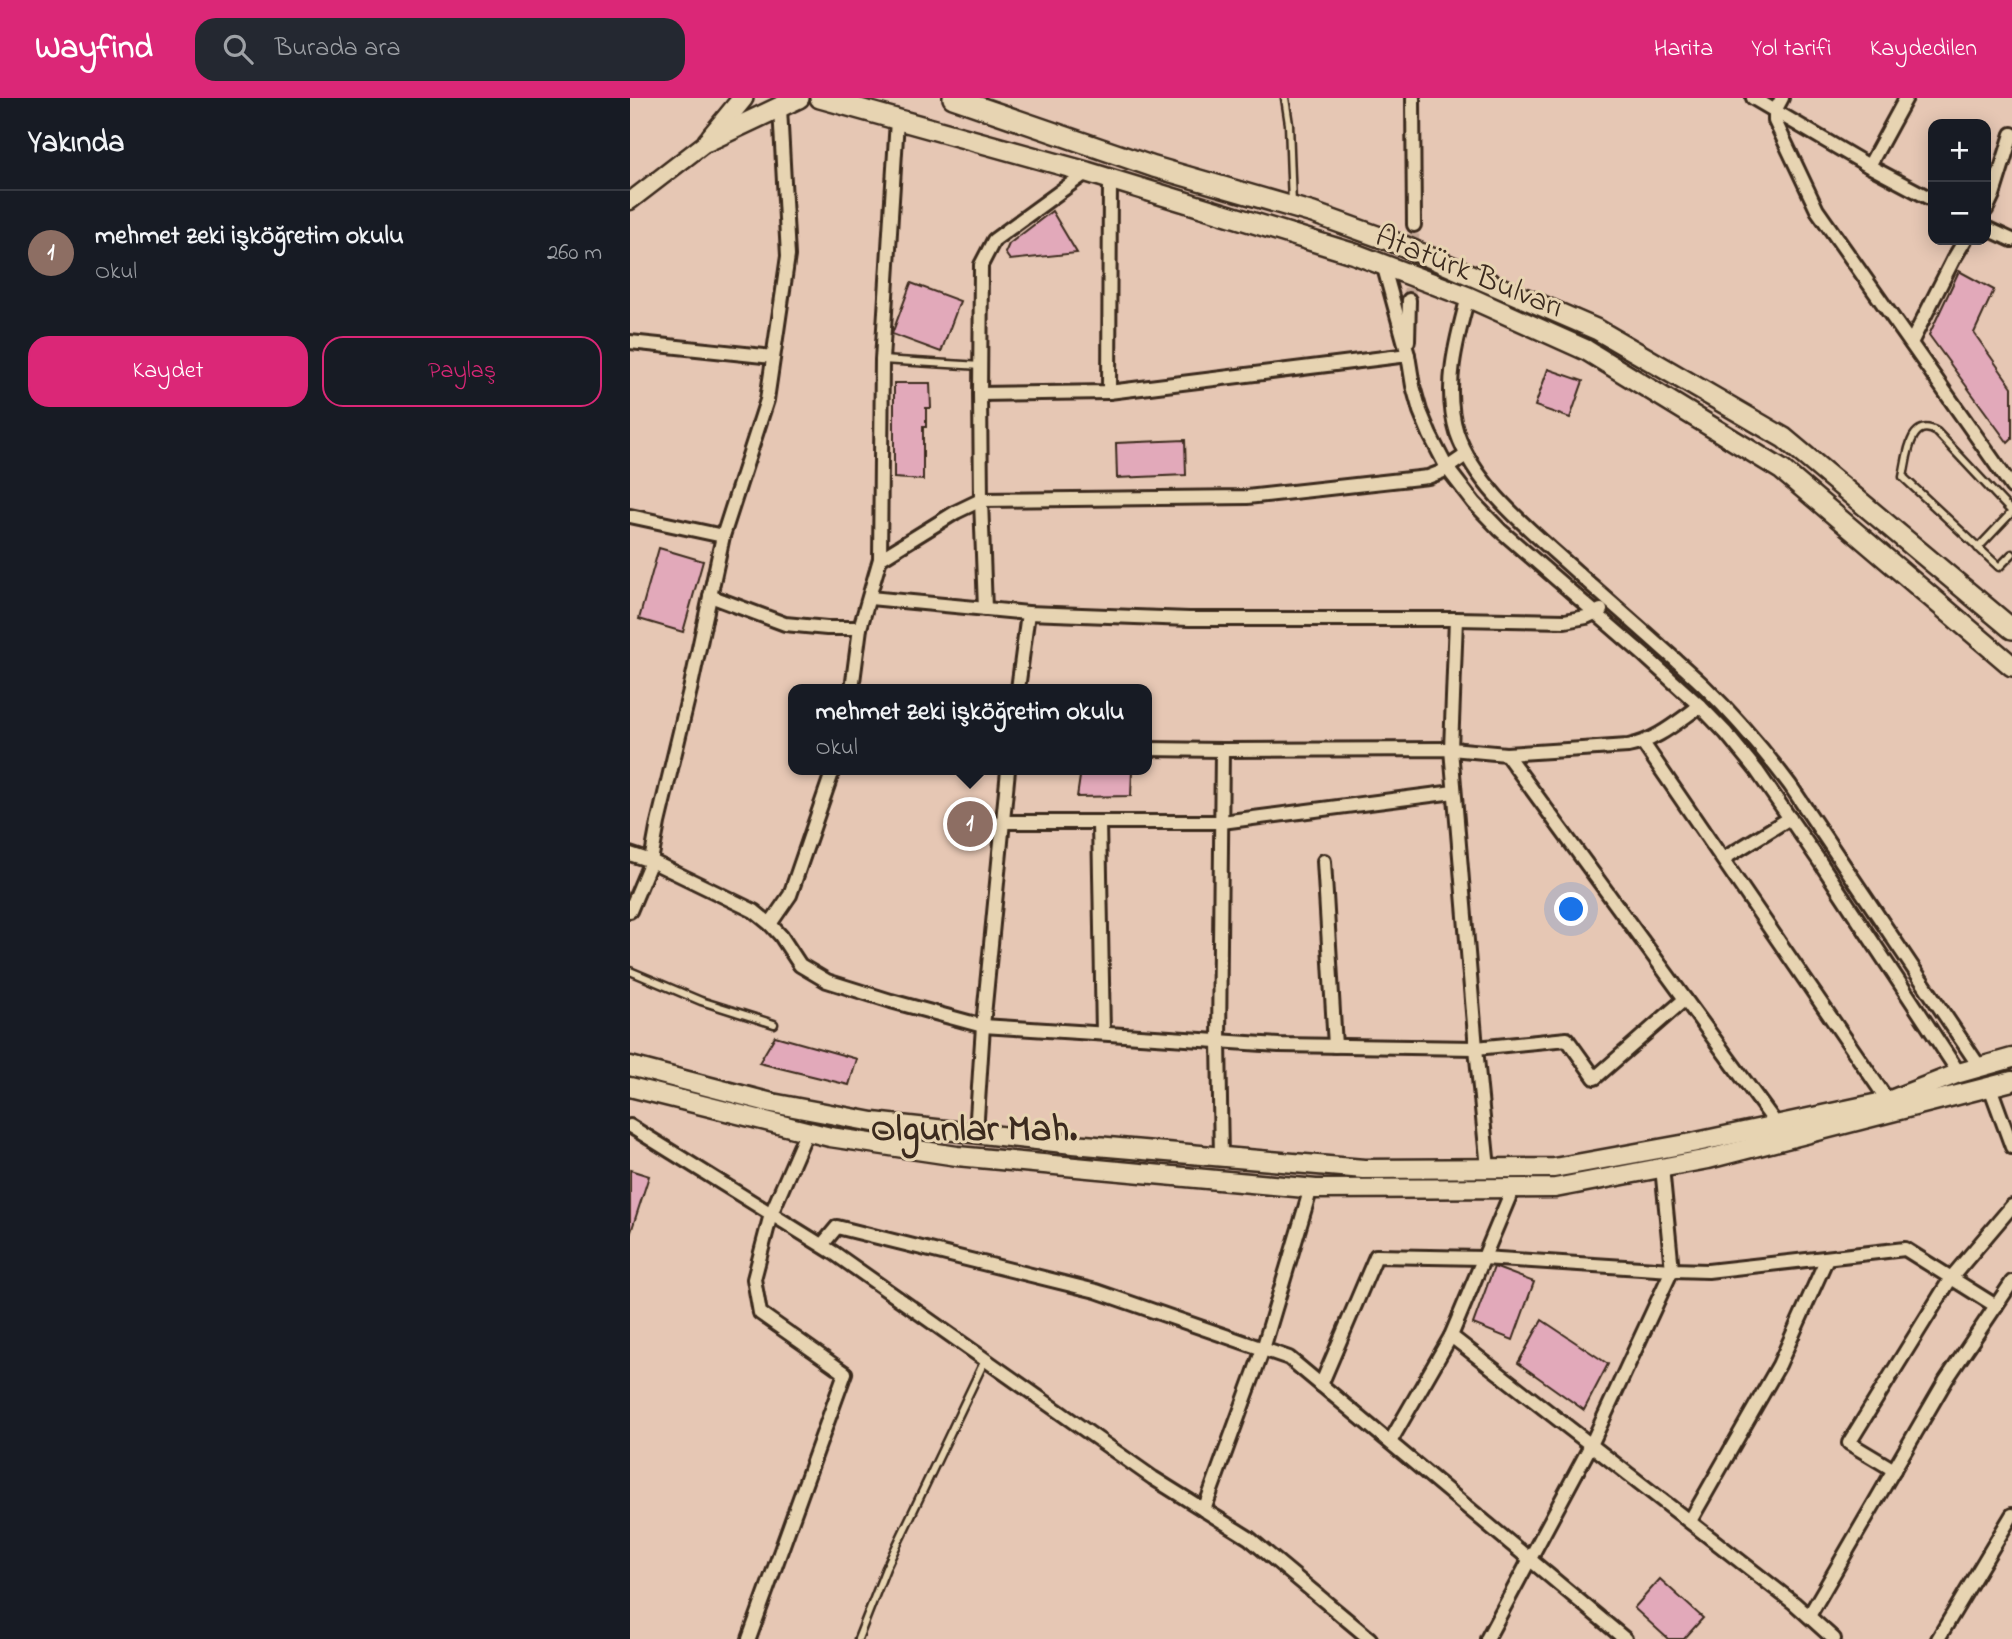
<!DOCTYPE html>
<html lang="tr">
<meta charset="utf-8">
<style>
:root{--surface:#171b24;--page:#242831;--text:#f1f3f6;--muted:#9ea1a6;--line:#363941;--accent:#db2777}
body{margin:0;font-family:"Indie Flower",sans-serif;background:var(--page);color:var(--text)}
.controls{position:absolute;right:21px;top:21px;display:grid;overflow:hidden;border-radius:14px;box-shadow:0 4px 18px #0003}
.controls button{width:63px;height:63px;display:grid;place-items:center;padding:0;border:0;border-bottom:2px solid var(--line);background:var(--surface);color:var(--text);font:35px sans-serif}
.you{position:absolute;left:942px;top:812px;width:24px;height:24px;margin:-18px;border:5px solid #fff;border-radius:50%;background:#1a73e8;box-shadow:0 0 0 10px #1a73e833}
.badge{display:grid;place-items:center;width:46px;height:46px;border-radius:50%;background:var(--accent);color:#fff;font-size:23px;font-weight:700}
.pin{position:absolute;translate:-50% -50%;border:4px solid #fff;box-shadow:0 2px 7px #0006}
.popup{position:absolute;left:158px;top:586px;width:364px;height:91px;box-sizing:border-box;display:grid;place-content:center;border-radius:14px;background:var(--surface);filter:drop-shadow(0 2px 5px #0005);font-size:23px;white-space:nowrap;color:var(--muted)}
.popup b{font-size:26px;color:var(--text)}
.popup::after{content:'';position:absolute;left:50%;top:100%;margin-left:-14px;border:14px solid transparent;border-top-color:var(--surface)}
.list{margin:0;padding:0;list-style:none}
h2{display:flex;justify-content:space-between;align-items:center;height:91px;margin:0;padding:0 28px;font-size:30px}
h2 small{font-size:23px;font-weight:400;color:var(--muted)}
.list li{display:grid;grid-template-columns:46px 1fr auto;gap:21px;align-items:center;box-sizing:border-box;height:126px;padding:0 28px;border-top:2px solid var(--line)}
.list b{display:block;font-size:26px;white-space:nowrap}
.list p{margin:0;font-size:23px;white-space:nowrap;color:var(--muted)}
.list em{font-size:23px;font-style:normal;color:var(--muted)}
.actions{display:flex;gap:14px;padding:21px 28px}
.actions a{flex:1;padding:16px 0;border:2px solid var(--accent);border-radius:21px;text-align:center;font-size:24px;color:var(--accent)}
.actions .main{background:var(--accent);color:#fff}
.icon{flex:none;width:38px;height:38px;fill:none;stroke:currentColor;stroke-width:2;stroke-linecap:round;stroke-linejoin:round}
.map{position:relative;flex:none;width:1382px;height:1541px;overflow:hidden}
header{display:flex;align-items:center;gap:42px;box-sizing:border-box;height:98px;padding:0 35px;background:var(--accent);color:#fff}
header strong{font-size:33px}
nav{display:flex;gap:38px;margin-inline-start:auto;font-size:24px}
.search{width:490px;height:63px;background:var(--page);display:flex;align-items:center;gap:18px;box-sizing:border-box;padding:0 24px;border-radius:21px;color:var(--muted);font-size:26px}
main{display:flex}
aside{flex:1;background:var(--surface)}
.map>svg:first-child{display:block}
</style>
<header>
<strong>Wayfind</strong>
<div class="search"><svg class="icon" aria-label="search" viewBox="0 0 24 24"><circle cx="10" cy="10" r="6"/><path d="M15 15l6 6"/></svg>Burada ara</div>
<nav><a>Harita</a><a>Yol tarifi</a><a>Kaydedilen</a></nav>
</header>
<main>
<aside>
<h2>Yakında<small></small></h2>
<ul class="list">
<li><span class="badge" style="background:#8d6e63">1</span><div><b>mehmet zeki işköğretim okulu</b><p>Okul</p></div><em>260 m</em></li>
</ul>
<div class="actions"><a class="main">Kaydet</a><a>Paylaş</a></div>
</aside>
<div class="map">
<svg width="1382" height="1541" viewBox="0 0 1382 1541">
<rect width="100%" height="100%" fill="#e6c7b4"/>
<filter id="ink" filterUnits="userSpaceOnUse"><feTurbulence type="fractalNoise" baseFrequency=".0143" numOctaves="2"/><feDisplacementMap in="SourceGraphic" scale="14" xChannelSelector="R" yChannelSelector="G"/><feConvolveMatrix kernelMatrix="1 2 1 2 8 2 1 2 1" color-interpolation-filters="sRGB"/></filter>
<g filter="url(#ink)">
<g fill="#e2a9ba" stroke="#3b2a1e" stroke-width="2">
<path d="M422 113 447 155 380 162 375 155 379 146Z"/>
<path d="M1329 173 1364 192 1344 235 1382 289V341L1378 345 1299 237Z"/>
<path d="M281 185 330 203 311 254 262 236Z"/>
<path d="M918 271 953 283 940 320 905 308Z"/>
<path d="M264 285H300L301 310H296V329H293V382L264 380Z"/>
<path d="M555 342 556 377 487 380 486 345Z"/>
<path d="M29 450 73 463 53 534 9 521Z"/>
<path d="M451 672H502L501 698 447 699Z"/>
<path d="M145 938 227 961 219 987 129 965Z"/>
<path d="M0 1072 19 1078 0 1137Z"/>
<path d="M864 1169 904 1184 883 1242 843 1226Z"/>
<path d="M912 1222 978 1266 954 1312 888 1265Z"/>
<path d="M1030 1481 1073 1520 1054 1541H1038L1004 1510Z"/>
</g>
<g fill="none" stroke-linecap="round" stroke-linejoin="round">
<path stroke="#c4a896" stroke-width="12" stroke-dasharray="12 6" stroke-linecap="butt" d="M779 202 784 127"/>
<defs>
<g id="service">
<path d="M655 0 659 26 662 106"/>
<path d="M252 262 351 268"/>
<path d="M1348 450 1382 414 1307 334C1279 317 1277 362 1273 379L1369 469 1382 456"/>
<path d="M0 873 71 903 144 926"/>
<path d="M228 1541 256 1470 355 1262"/>
</g>
<g id="minor">
<path d="M783 0 784 127"/>
<path d="M1123 0 1239 68 1303 102"/>
<path d="M1152 0 1145 13V23L1187 112 1382 389"/>
<path d="M1239 68 1276 0"/>
<path d="M457 74 364 142 351 167 350 296 479 294 778 257"/>
<path d="M1356 112 1363 97 1382 36"/>
<path d="M1356 130 1382 142"/>
<path d="M753 166 778 257 783 288 790 313 800 337 817 370 844 405 870 432 1015 558 1070 608 1096 635 1127 673 1190 764 1329 975"/>
<path d="M838 199C826 243 813 290 827 335 845 388 898 430 939 467 983 507 1029 546 1073 587 1105 618 1133 651 1160 687L1349 968"/>
<path d="M778 243 779 202"/>
<path d="M0 244 143 259"/>
<path d="M1281 245 1323 162 1335 142"/>
<path d="M479 294 480 81"/>
<path d="M350 296 351 402 355 511"/>
<path d="M0 418 93 438"/>
<path d="M250 461 252 262 267 22"/>
<path d="M80 498 155 526 197 530H230"/>
<path d="M240 500 398 515 559 521H826L935 523 956 519 971 512"/>
<path d="M826 521 821 651 846 950 858 1070"/>
<path d="M222 591 230 530 250 461 326 414 351 402 617 399 798 379 811 374 836 357"/>
<path d="M388 591 398 515"/>
<path d="M1013 645 1258 1003"/>
<path d="M517 651 592 652 821 651 876 656 998 648C1026 643 1047 624 1070 608"/>
<path d="M876 656 1147 1027"/>
<path d="M373 724H592L824 694"/>
<path d="M469 724 473 935"/>
<path d="M0 756 21 763 124 813 140 826 151 838 170 867 197 883 261 903 353 928 649 947 846 950 937 941 965 980 1055 901"/>
<path d="M1093 761 1160 720"/>
<path d="M694 763 705 948"/>
<path d="M0 813 21 763 28 725 60 592 93 438 137 302 158 158 150 10"/>
<path d="M140 826 160 797 203 672"/>
<path d="M1360 989 1382 1049"/>
<path d="M0 1028 204 1155 523 1380 619 1440 740 1541"/>
<path d="M346 1035 353 928 378 672"/>
<path d="M591 1059 589 943 592 652"/>
<path d="M883 1090 821 1238 1164 1505 1204 1541"/>
<path d="M192 1147 207 1129 466 1193 659 1260 995 1541"/>
<path d="M691 1287 746 1158 853 1160 1042 1172 1078 1173 1275 1151 1366 1208"/>
<path d="M760 1344 821 1238"/>
<path d="M1264 1372 1219 1345 1321 1180 1382 1108"/>
<path d="M574 1412 633 1251 681 1090"/>
<path d="M1060 1423 1149 1267 1197 1160"/>
<path d="M1179 1518 1316 1282 1382 1184"/>
<path d="M119 1541 215 1275 130 1215 124 1181 141 1116 177 1033"/>
<path d="M857 1541 961 1347 1042 1172 1032 1069"/>
<path d="M1308 1541 1382 1417"/>
</g>
<path id="tertiary" d="M0 103 78 43"/>
<g id="secondary">
<path d="M0 968 142 1005 243 1024 443 1046 734 1071 924 1070 1062 1045 1258 1003 1329 975 1382 960"/>
<path d="M0 989 200 1039 327 1058 686 1091 925 1090 1078 1061 1382 983"/>
</g>
<g id="primary">
<path d="M190 0 457 74 725 156 838 199 956 252 1152 372 1382 568"/>
<path d="M323 0 524 69 683 115 769 146 968 232 1154 340 1382 531"/>
<path d="M81 39 113 0"/>
<path d="M78 43 169 0"/>
</g>
</defs>
<use href="#service" stroke="#3b2a1e" stroke-width="11"/>
<use href="#minor" stroke="#3b2a1e" stroke-width="18"/>
<use href="#tertiary" stroke="#3b2a1e" stroke-width="21"/>
<use href="#secondary" stroke="#3b2a1e" stroke-width="23"/>
<use href="#primary" stroke="#3b2a1e" stroke-width="24"/>
<use href="#service" stroke="#e7d4b2" stroke-width="6"/>
<use href="#minor" stroke="#e7d4b2" stroke-width="12"/>
<use href="#tertiary" stroke="#e7d4b2" stroke-width="16"/>
<use href="#secondary" stroke="#e7d4b2" stroke-width="18"/>
<use href="#primary" stroke="#e7d4b2" stroke-width="19"/>
</g>
</g>
<g text-anchor="middle" stroke-width="6" stroke-linejoin="round" paint-order="stroke">
<g font-size="32" fill="#3b2a1e" stroke="#e7d4b2">
<text transform="translate(840 172) rotate(22)" y="11">Atatürk Bulvarı</text>
</g>
<g font-size="38" font-weight="bold" fill="#3b2a1e" stroke="#e7d4b2">
<text x="344" y="1042">Olgunlar Mah.</text>
</g>
</g>
</svg>
<div class="controls">
<button>+</button>
<button>−</button>
</div>
<div class="you"></div>
<div class="pin badge" style="left:340px;top:726px;background:#8d6e63">1</div>
<div class="popup"><b>mehmet zeki işköğretim okulu</b>Okul</div>
</div>
</main>
